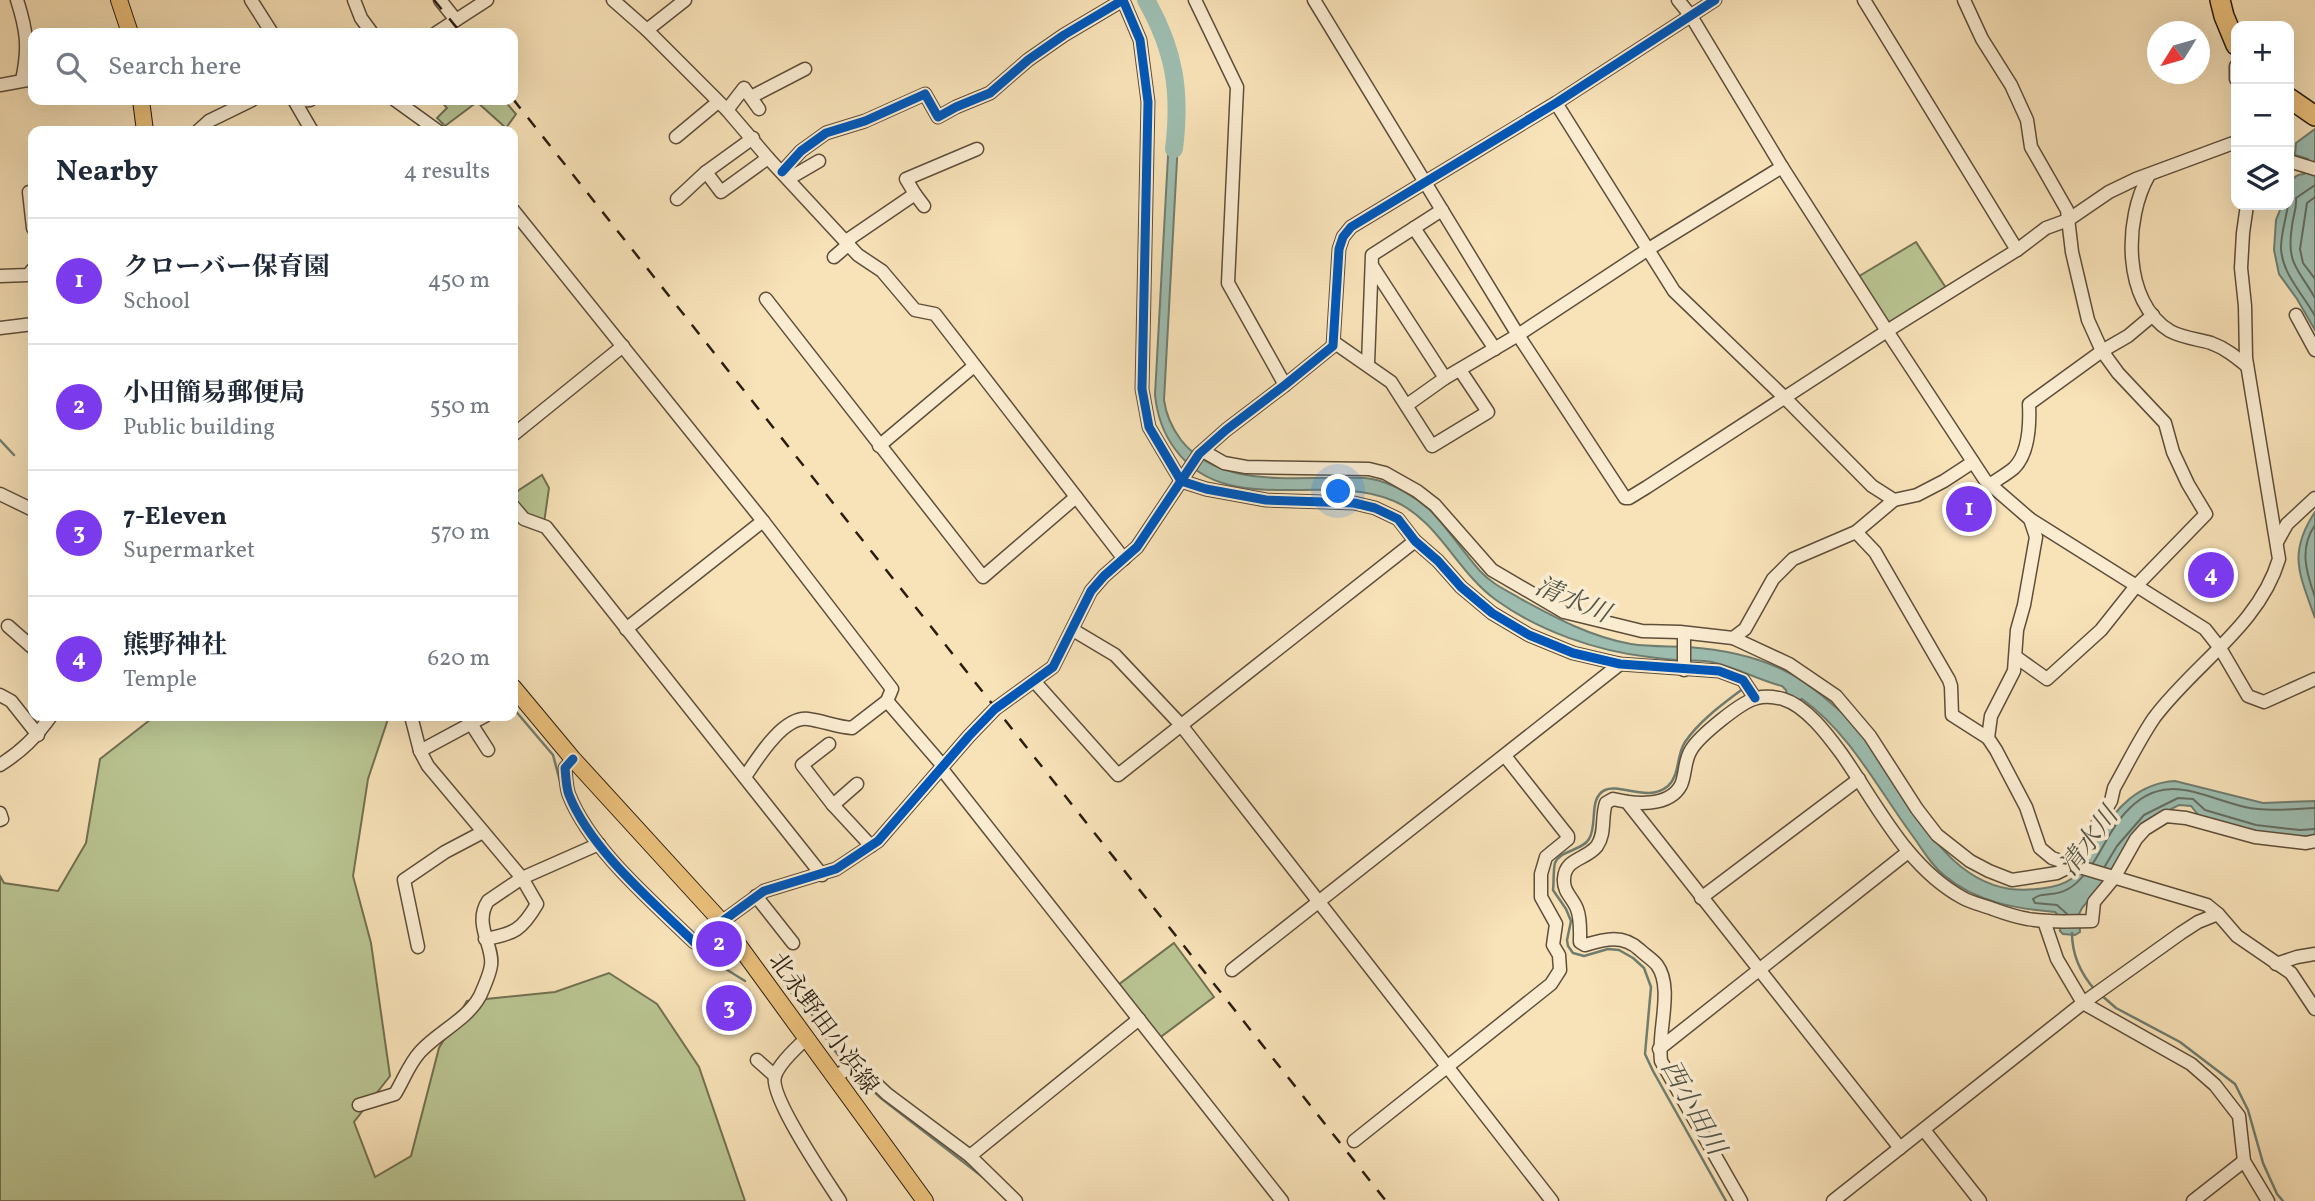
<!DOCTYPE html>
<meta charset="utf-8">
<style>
:root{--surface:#fff;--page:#f6f6f7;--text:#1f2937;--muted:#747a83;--line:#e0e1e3;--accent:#7c3aed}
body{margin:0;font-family:Vollkorn,"Noto Serif JP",serif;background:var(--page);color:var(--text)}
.controls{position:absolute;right:21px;top:21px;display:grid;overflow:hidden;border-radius:14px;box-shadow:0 7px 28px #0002}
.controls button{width:63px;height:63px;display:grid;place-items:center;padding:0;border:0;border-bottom:2px solid var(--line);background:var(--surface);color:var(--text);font:35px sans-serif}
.compass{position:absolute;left:2147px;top:21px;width:63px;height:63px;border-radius:50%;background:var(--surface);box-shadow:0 7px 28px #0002;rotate:233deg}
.you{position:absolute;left:1339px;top:492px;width:24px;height:24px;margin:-18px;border:5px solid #fff;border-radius:50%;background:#1a73e8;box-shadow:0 0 0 10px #1a73e833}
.badge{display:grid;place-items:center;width:46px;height:46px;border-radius:50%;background:var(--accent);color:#fff;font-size:23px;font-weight:700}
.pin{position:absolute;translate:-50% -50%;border:4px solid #fff;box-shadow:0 2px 7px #0006}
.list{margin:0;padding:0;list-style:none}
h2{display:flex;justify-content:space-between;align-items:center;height:91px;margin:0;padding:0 28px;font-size:30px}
h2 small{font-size:23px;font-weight:400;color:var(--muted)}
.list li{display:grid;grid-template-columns:46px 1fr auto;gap:21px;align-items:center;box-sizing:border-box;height:126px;padding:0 28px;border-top:2px solid var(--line)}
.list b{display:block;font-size:26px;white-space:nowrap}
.list p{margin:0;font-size:23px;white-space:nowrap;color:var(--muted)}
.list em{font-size:23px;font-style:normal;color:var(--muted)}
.icon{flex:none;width:38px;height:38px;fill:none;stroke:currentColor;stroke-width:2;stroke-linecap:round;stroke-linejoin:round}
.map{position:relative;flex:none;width:2315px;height:1201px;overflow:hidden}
.search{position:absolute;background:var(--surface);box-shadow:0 7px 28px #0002;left:28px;top:28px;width:490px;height:77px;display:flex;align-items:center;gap:18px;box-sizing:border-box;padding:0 24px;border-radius:14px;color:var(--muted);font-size:26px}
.panel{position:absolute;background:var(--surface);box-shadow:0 7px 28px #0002;left:28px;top:126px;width:490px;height:595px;border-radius:14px}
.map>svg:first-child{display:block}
</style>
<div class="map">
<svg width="2315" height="1201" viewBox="0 0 2315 1201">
<rect width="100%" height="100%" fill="#f8e2b8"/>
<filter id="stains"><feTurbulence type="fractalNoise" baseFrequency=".00286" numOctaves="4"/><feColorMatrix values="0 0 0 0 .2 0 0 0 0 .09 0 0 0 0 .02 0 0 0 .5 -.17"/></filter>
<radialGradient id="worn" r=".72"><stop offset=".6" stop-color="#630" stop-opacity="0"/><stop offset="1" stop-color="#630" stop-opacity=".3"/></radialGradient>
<g fill="#b9c492" stroke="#727051" stroke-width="2">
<path d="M440 100H504L516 114 506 128 477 102 445 126 437 118 447 108Z"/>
<path d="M1916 242 1948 291 1887 331 1856 278Z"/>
<path d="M542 475 549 488 544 523C530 517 515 511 513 494Z"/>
<path d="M155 716H389L368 779 353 876 371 943 390 1076 354 1122 375 1177 411 1156 439 1048 467 1001 555 992 609 973 657 1004 699 1067 745 1201H0V876L4 883 58 891 86 843 100 759Z"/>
<path d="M1174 943 1214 997 1158 1039 1118 985Z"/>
</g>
<g fill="#9dbdb0" stroke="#6f7d70" stroke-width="2">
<path d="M1176 126H1178L1177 160 1164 400C1166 415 1172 428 1181 440 1218 487 1287 477 1340 478 1351 478 1362 477 1372 479 1393 483 1416 497 1432 512 1449 530 1463 552 1480 571 1492 584 1506 590 1521 599 1556 618 1591 637 1631 644 1650 647 1669 646 1688 647 1730 650 1772 659 1807 684 1829 700 1849 718 1867 739 1908 790 1937 878 2010 889 2026 891 2058 889 2071 879 2083 869 2091 851 2099 838 2115 807 2140 783 2175 781L2263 803 2315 801V835L2300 837 2255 832 2199 816 2191 806 2179 805 2161 814 2123 851 2103 883 2082 908 2079 914 2080 932 2075 935 2063 934 2060 931 2061 918 2055 912C2017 909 1976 902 1945 876 1931 865 1923 850 1912 835 1878 789 1850 733 1802 699L1797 701 1787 696 1786 690 1782 686C1758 680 1736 667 1712 662 1702 660 1691 661 1680 660 1670 660 1659 658 1649 657 1596 651 1539 631 1496 600 1457 572 1438 520 1394 501 1325 471 1225 519 1175 449 1163 433 1157 414 1155 395L1169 138Z"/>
<path d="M2315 129V330L2297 299 2279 274 2274 250 2276 220 2282 205H2289C2289 192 2288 174 2304 174L2308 159 2295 155 2296 143Z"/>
<path d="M2315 512V618C2300 575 2287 554 2315 512Z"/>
</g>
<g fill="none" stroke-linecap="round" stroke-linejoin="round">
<g stroke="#646d60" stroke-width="2">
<path d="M2315 185 2296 198C2297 209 2293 215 2292 226 2286 264 2298 268 2315 298"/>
<path d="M2315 197 2307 203 2300 249 2303 263 2315 279"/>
<path d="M2288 205C2286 219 2281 233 2281 248 2282 274 2303 294 2315 316"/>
<path d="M2315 525C2299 548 2306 572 2315 597"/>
<path d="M2093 863C2104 847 2111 828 2125 813 2163 770 2199 796 2245 807 2267 812 2292 809 2315 808"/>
<path d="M2105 866 2117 846 2144 815 2178 798 2193 799 2205 810 2256 825 2300 830 2315 829"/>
<path d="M2067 914 2057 905 2035 903 2033 899C2040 894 2043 895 2051 894 2064 893 2075 886 2083 876"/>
</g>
<g stroke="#6f7d70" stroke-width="2.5">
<path d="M0 440 14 455"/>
<path d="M513 708 553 755 561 785"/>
<path d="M2072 933C2072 954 2081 974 2095 990"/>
<path d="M696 946 716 963 745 981"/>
<path d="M784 986 808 1008 831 1046 846 1065"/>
<path d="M2100 994 2116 1008 2180 1042 2235 1084 2248 1110 2263 1163 2277 1194 2283 1201"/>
<path d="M851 1070 882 1099 984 1178"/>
<path d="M1726 1201 1653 1071 1645 1054 1651 987 1644 968 1633 958 1619 950 1608 949 1584 956 1573 953 1568 946 1567 940 1571 921 1566 909 1553 890C1554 882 1553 871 1555 863 1560 850 1582 851 1589 839 1598 825 1588 798 1605 790 1620 783 1648 803 1668 786 1680 775 1676 756 1685 742 1700 720 1723 704 1744 688"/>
</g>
<path stroke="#9dbdb0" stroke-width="18" d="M1146 0C1175 51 1181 92 1174 149"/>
<defs>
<g id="minor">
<path d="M17 0C27 31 29 48 22 80"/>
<path d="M251 0 272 33"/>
<path d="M354 0 361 18 372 33"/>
<path d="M440 0 456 20"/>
<path d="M613 0 647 30 727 110 768 158 858 255 882 271 915 310 935 314 1124 559"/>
<path d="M1195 0 1237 87 1228 283 1285 385"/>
<path d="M1314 0 1518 335 1625 498H1629L1647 487 1887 331 2017 250 2046 228 2068 220 2109 192 2136 179 2236 142"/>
<path d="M1678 0 1691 16 1782 167 1887 331 1985 480 2030 519 2205 629 2220 648 2248 696 2264 702 2315 679"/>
<path d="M1864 0 2017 250"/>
<path d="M1964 0 1982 39 2011 85 2027 120 2031 147 2067 210 2072 252 2088 320 2102 351 2118 373 2165 423 2173 452 2188 484 2206 514 2136 586 2101 630 2047 679 2016 657"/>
<path d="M647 30 685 0"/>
<path d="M436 33 487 0"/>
<path d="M2236 66V79"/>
<path d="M0 85 33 79"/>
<path d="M751 97 805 69"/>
<path d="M294 100 312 131"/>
<path d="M395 100 438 131"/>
<path d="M295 101 310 100"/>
<path d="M1556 103 1674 291 1785 398 1872 486 1894 500"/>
<path d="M727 110 744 88 759 109"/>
<path d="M198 131 209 121 252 100"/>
<path d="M676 137 718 102"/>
<path d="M2289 161 2315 169"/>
<path d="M706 172 721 192 768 158"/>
<path d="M782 172 801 151 826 133 865 121 925 94 938 117 956 107 990 93 1028 60 1064 35 1123 0 1140 40 1148 102 1142 389 1149 427 1181 481 1206 489 1266 500 1354 503 1375 508 1398 519 1415 541 1438 561 1461 587 1492 613 1529 635 1573 653 1620 664 1719 671 1743 680 1755 698"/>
<path d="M2149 175C2124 218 2122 302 2170 331 2183 338 2198 339 2211 343 2225 348 2236 357 2247 366"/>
<path d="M788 179 819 161"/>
<path d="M33 191 29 192 33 228"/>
<path d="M915 194 924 206"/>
<path d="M677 199 706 172 753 138"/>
<path d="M513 210 763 521 892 689 887 701 852 728C837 727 823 721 808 719 783 716 757 759 745 777"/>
<path d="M1414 228 1495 349"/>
<path d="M846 241 915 194 906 179 977 149"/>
<path d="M834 257 849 244"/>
<path d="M1373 267 1445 378"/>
<path d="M0 276 28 275 33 269"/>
<path d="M766 299 983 577 1076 497"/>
<path d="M2296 315 2315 350"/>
<path d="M0 328 33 324"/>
<path d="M1335 343 1391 382 1432 446 1488 412 1460 370"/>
<path d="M1368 364 1372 255 1442 210"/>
<path d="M1407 405 1445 378 1518 335 1647 250 1782 167"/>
<path d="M513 435 623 346"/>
<path d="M879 446 974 366"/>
<path d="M1203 451 1224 463 1246 467 1369 469 1385 473 1417 491 1435 505 1492 570 1564 612 1642 631 1680 632 1733 638 1745 629 1773 579 1793 559 1856 532 1894 500 1917 495 1944 481 1973 462"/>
<path d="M1991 484C1998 479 2007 474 2014 468 2029 453 2030 424 2029 404L2102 351 2128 336 2153 315"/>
<path d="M0 494 33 510"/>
<path d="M513 506 524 519 546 527 822 875"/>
<path d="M2030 519 2036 537 2024 605 2017 630 2014 671 1991 716 1988 738 1996 750 2026 807 2040 848 2052 858 2073 865 2207 905 2218 914 2237 936 2291 973 2315 1009"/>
<path d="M1856 532 1875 552 1949 680 1951 686 1952 715 1988 738"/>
<path d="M2277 542 2287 524 2315 498"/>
<path d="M8 626 33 648"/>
<path d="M626 629 763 521"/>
<path d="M1073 630 1115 655 1181 725 1552 1201"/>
<path d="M1684 633V670"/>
<path d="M1733 638 1789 664 1836 696 1870 736 1917 809 1937 835 1970 861 1989 871 2012 880 2057 873 2073 865 2111 801 2114 788C2127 765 2139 740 2154 718 2194 664 2259 626 2279 559L2246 358 2245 306 2241 268 2243 233 2247 205"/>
<path d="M1034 681 1118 775 1415 541"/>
<path d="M0 695 11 701 38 735"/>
<path d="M887 701 943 766"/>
<path d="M411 716 420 751 428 766 522 878 599 844"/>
<path d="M470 722 488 750"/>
<path d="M829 744 802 765 833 805 871 846"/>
<path d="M420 751 485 716"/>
<path d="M573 759 565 768C566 777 566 787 569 795 591 850 652 901 694 942L764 891 836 869 878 841 969 736 995 709 1053 667 1091 591 1104 576 1137 547 1199 454 1226 430 1285 385 1333 346 1339 249 1343 237 1351 227 1556 103 1715 0"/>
<path d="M0 765C22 751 36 737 51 716"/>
<path d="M941 768 1282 1201"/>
<path d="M1627 802 1900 1148"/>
<path d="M833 805 857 784"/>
<path d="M0 813 2 819 0 820"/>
<path d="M756 896 793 943"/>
<path d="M1701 898 1859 779"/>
<path d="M2044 921 2057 959 2083 1003 2191 1064 2215 1085 2239 1116 2244 1161 2268 1201"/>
<path d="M418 947 404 880 445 852 483 832"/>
<path d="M2276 964 2297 957 2315 954"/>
<path d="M1232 970 1620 664"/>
<path d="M807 1038C798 1046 779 1064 775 1076 769 1096 827 1181 840 1201"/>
<path d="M1659 1049 1908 852"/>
<path d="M757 1060 775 1076"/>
<path d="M835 1078 854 1063 887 1094 970 1156 1016 1201"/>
<path d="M359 1105 395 1094C404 1079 409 1064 420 1052 438 1032 467 1020 480 996 484 987 490 974 491 965 494 947 473 924 488 901L522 878 537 904C522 930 514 934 485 939"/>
<path d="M1924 1130 1980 1201"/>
<path d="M1354 1141 1551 984 1560 970 1559 955 1553 945 1556 924 1541 897V874L1546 857 1568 839V836L1505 756"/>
<path d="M970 1156 1139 1019"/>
<path d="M1741 1201 1661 1061C1657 1032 1674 988 1657 965 1652 959 1645 955 1640 950 1623 934 1605 939 1585 945L1580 942C1580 932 1581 919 1577 909 1573 898 1563 892 1564 879 1565 858 1586 860 1597 846 1606 833 1601 817 1606 803L1613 799C1633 804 1669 808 1681 785 1686 774 1684 761 1691 750 1699 736 1742 701 1757 698 1765 696 1775 697 1783 699 1806 706 1827 734 1841 753 1877 804 1906 867 1963 898 1972 903 1983 905 1993 909 2004 913 2016 917 2028 919 2049 923 2071 921 2092 921L2094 902 2114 878 2136 839 2145 829 2166 816 2186 818 2255 837 2306 843 2315 841"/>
<path d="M1833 1201 2083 1003 2181 933 2198 922 2218 914"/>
<path d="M2193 1201 2244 1161"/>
</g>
<g id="major">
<path d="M119 0 130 33"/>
<path d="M141 100 145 131"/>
<path d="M513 687 573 759 721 921 925 1201"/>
</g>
<g id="highway">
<path d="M2220 0 2224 16 2236 45"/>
<path d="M2289 98 2315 116"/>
</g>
</defs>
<use href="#minor" stroke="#5e4e3a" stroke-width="15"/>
<use href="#major" stroke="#2a1d10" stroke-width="18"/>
<use href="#highway" stroke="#2a1d10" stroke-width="22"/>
<use href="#minor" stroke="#faecd1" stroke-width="12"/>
<use href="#major" stroke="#ecc17c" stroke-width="16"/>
<use href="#highway" stroke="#ecc17c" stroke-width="19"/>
<g stroke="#2a1d10" stroke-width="2.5" stroke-dasharray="12 12" stroke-linecap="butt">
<path d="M434 0 461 33"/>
<path d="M513 99 1386 1201"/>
</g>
<defs>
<g id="cycleway">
<path d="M782 172 801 151 826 133 865 121 925 94 938 117 956 107 990 93 1028 60 1064 35 1123 0 1140 40 1148 102 1142 389 1149 427 1181 481 1206 489 1266 500 1354 503 1375 508 1398 519 1415 541 1438 561 1461 587 1492 613 1529 635 1573 653 1620 664 1719 671 1743 680 1755 698"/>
<path d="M573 759 565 768C566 777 566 787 569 795 591 850 652 901 694 942L764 891 836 869 878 841 969 736 995 709 1053 667 1091 591 1104 576 1137 547 1199 454 1226 430 1285 385 1333 346 1339 249 1343 237 1351 227 1556 103 1715 0"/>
</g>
</defs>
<use href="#cycleway" stroke="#faecd1" stroke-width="13"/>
<use href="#cycleway" stroke="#0057b8" stroke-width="9"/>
</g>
<g text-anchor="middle" stroke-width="7" stroke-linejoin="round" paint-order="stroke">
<g font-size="24" fill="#2a1d10" stroke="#faecd1">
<text transform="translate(824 1023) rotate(54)" y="8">北永野田小浜線</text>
</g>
<g font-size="26" font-style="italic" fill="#525548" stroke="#faecd1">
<text transform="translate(1573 599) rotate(23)" y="9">清水川</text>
<text transform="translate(2088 841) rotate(-53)" y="9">清水川</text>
<text transform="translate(1694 1107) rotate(61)" y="9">西小田川</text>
</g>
</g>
<rect width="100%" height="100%" filter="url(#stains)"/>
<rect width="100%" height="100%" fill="url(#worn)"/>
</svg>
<div class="controls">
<button>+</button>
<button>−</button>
<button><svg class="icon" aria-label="layers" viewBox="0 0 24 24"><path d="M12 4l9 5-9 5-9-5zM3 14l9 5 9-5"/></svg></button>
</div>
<svg class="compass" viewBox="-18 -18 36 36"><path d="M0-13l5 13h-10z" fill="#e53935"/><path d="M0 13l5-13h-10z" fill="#747a83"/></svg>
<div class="you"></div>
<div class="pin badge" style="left:1969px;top:509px">1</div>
<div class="pin badge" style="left:719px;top:944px">2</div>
<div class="pin badge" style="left:729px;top:1008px">3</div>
<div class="pin badge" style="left:2211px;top:575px">4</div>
<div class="search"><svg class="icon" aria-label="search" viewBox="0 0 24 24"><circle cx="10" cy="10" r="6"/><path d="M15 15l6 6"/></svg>Search here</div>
<section class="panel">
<h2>Nearby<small>4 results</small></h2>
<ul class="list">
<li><span class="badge">1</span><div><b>クローバー保育園</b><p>School</p></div><em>450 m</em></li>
<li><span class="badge">2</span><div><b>小田簡易郵便局</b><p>Public building</p></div><em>550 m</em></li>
<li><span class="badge">3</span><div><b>7-Eleven</b><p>Supermarket</p></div><em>570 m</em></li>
<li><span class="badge">4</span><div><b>熊野神社</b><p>Temple</p></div><em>620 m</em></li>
</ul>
</section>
</div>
